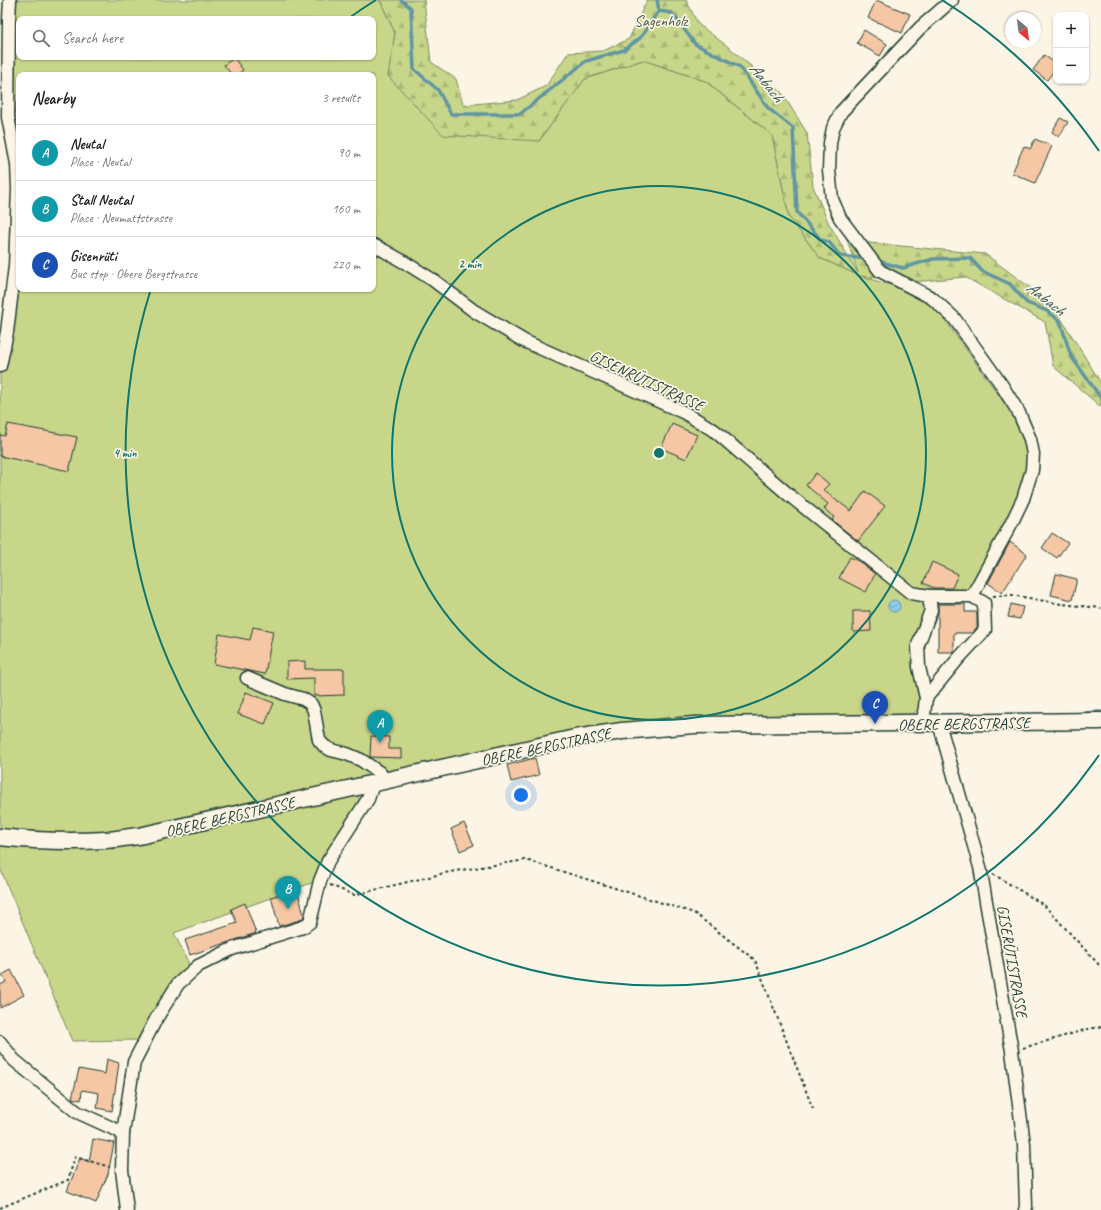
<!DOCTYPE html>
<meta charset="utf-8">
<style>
:root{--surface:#fff;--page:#f2f2f2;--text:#222;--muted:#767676;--line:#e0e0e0;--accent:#d93025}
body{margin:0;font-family:Caveat,sans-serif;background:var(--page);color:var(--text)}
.controls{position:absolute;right:12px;top:12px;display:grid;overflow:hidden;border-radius:8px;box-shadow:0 1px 3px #0004}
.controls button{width:36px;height:36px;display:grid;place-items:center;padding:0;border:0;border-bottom:1px solid var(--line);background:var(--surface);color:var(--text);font:20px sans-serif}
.compass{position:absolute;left:1005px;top:12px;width:36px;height:36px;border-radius:50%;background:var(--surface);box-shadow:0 1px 3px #0004;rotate:151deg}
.you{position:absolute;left:521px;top:795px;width:14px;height:14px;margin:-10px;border:3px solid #fff;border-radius:50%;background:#1a73e8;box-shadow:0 0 0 6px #1a73e833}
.badge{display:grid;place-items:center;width:26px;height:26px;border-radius:50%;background:var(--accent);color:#fff;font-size:13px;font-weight:700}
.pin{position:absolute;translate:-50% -33px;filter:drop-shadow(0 1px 2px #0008)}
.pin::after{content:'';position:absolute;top:21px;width:14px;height:12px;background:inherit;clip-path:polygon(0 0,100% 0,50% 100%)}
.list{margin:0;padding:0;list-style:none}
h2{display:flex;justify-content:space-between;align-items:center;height:52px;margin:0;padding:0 16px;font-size:17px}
h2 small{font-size:13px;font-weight:400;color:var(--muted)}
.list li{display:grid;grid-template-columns:26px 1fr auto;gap:12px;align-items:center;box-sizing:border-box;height:56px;padding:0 16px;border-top:1px solid var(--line)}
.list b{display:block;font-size:15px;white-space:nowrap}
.list p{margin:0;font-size:13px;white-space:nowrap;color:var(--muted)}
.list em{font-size:13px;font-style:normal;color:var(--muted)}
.icon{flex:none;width:22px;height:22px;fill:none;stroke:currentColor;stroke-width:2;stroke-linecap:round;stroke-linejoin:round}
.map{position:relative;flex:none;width:1101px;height:1210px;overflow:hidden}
.search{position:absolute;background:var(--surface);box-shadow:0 1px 3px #0004;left:16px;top:16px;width:360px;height:44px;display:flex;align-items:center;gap:10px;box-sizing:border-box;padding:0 14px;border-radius:8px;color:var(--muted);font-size:15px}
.panel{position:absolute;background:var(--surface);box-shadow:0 1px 3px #0004;left:16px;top:72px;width:360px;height:220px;border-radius:8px}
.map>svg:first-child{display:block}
</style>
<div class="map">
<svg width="1101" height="1210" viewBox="0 0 1101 1210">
<defs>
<pattern id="forest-firs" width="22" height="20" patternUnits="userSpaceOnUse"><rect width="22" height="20" fill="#c8d68a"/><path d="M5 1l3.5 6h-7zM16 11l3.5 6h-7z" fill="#abb978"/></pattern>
<pattern id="water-waves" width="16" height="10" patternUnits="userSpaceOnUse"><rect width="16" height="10" fill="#8ccfed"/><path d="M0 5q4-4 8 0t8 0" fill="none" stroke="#72a9c1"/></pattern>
</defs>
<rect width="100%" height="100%" fill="#fcf5e5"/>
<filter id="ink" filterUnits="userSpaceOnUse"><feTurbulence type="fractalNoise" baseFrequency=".025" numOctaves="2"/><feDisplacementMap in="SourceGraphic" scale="8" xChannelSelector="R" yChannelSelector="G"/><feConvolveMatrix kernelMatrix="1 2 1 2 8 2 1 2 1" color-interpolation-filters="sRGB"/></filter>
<g filter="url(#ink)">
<g fill="#c8d68a" stroke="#748a5f" fill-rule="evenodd">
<path d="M10 0H380L395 33 389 76 539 141 585 79 643 60 705 81 772 135 789 217 820 258 860 276 928 296 1030 439 1032 470 972 596H929L919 667 926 698 919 708 910 717 694 725 532 748 101 835 0 829V366L18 189 8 117ZM19 19H373V57H19ZM19 75H373V289H19Z"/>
<path d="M358 796 361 801 317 881 174 933 190 966 166 992 141 1040 72 1041 0 868V843L53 849Z"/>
</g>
<path fill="url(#forest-firs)" stroke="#748a5f" d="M380 0H424L431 62 456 79 463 105 517 100 546 86 568 53 603 51 629 39 647 0H686L698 24 731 49 782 93 807 133 813 186 828 222 858 273 840 218 859 242 985 254 1052 304 1101 383V407L1053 366 1045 322 965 277 913 282 860 276 820 258 789 217 772 135 705 81 643 60 585 79 539 141 443 135 388 76 395 33Z"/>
<circle fill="url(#water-waves)" stroke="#6095a3" cx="894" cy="606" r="6"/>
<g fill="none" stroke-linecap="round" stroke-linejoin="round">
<g stroke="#6095a3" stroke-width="3.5">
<path d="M401 0 411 8 414 69 438 90 451 114H520L586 61 624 50 640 38 659 11"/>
<path d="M657 0 659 11"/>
<path d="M659 11 672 13 695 44 740 67 768 108 793 128 797 212 821 240 829 242 840 256 867 259"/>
<path d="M878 261 903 268 933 259 970 258 982 271 1010 284 1027 303 1047 311 1060 321 1071 356 1101 398"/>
<path d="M1082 713 1101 712"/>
</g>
</g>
<g fill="#f5c7a4" stroke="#1f3d34">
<path d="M876 0 910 14 902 33 868 18Z"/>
<path d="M864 30 887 44 880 56 857 43Z"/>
<path d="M1044 55 1056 64V68L1047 80 1033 70Z"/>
<path d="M234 58 243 70 237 75H232L224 65Z"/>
<path d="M1060 118 1068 122 1059 137 1052 132Z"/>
<path d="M1035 139 1052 146 1035 183 1012 173 1024 146 1030 149Z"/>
<path d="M8 424 77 437 69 471 0 456V435L5 436Z"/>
<path d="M672 424 697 435 686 459 661 448Z"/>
<path d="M816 473 829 484 823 490 851 511 865 491 885 506 858 541 832 520 834 517 824 509 828 504 806 485Z"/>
<path d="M1052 533 1068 543 1057 558 1042 548Z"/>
<path d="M1010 542 1027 554 1002 593 988 583Z"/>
<path d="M850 557 860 562 875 574 866 592 839 578Z"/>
<path d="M932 562 958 574 952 588H934L923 583Z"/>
<path d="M1056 574 1077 579 1072 600 1051 595Z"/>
<path d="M938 604H965V612H977V627L972 633H954V652H938Z"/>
<path d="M1011 604 1023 607 1020 619 1008 617Z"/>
<path d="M853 611H870L871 631 853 632Z"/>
<path d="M253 627 273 631 265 674 214 664 219 634 250 640Z"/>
<path d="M305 661V669H344V695L314 696V678L287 679V662Z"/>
<path d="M246 692 274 703 265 724 238 714Z"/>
<path d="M371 736 389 737V749H401V758L370 757Z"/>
<path d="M535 758 539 775 511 782 507 765Z"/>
<path d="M464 823 474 845 460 851 451 829Z"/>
<path d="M297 889 304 915 303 918 300 920 279 926 271 897Z"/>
<path d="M245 903 256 933 190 955 185 940 237 923 231 909Z"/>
<path d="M11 970 24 995 0 1008V985L6 982 2 975Z"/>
<path d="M107 1059 119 1063 112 1111 97 1108 99 1093 82 1090 81 1100 72 1098 79 1069 105 1074Z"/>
<path d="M93 1139 114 1143 108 1174 96 1203 67 1191 80 1158 89 1162Z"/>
</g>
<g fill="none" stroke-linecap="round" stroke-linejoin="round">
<defs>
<g id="minor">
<path d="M373 245 383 250 404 262 433 280 474 311 524 341 685 413 715 431 789 495 911 593 929 596H972L1011 524 1023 499 1032 470 1033 454 1030 439 1019 413 1001 384 954 318 932 298 880 271 840 218 832 199 829 170 830 143 833 128 841 112 920 28 952 0"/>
<path d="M0 366 7 332 15 266 18 189 17 164 8 117 9 19 10 0"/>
<path d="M247 678 285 694 303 699 311 704 314 711 319 740 324 746 331 750 347 754 361 760 380 773 385 781"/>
<path d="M926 698 958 659 985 630 984 603 972 596"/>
<path d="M923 723 926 698 919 667 918 645 931 610 929 596"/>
<path d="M939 723 980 867 1012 1051 1024 1144 1026 1207 1025 1210"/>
<path d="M0 1042 14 1060 77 1112 123 1133"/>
<path d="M127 1210 122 1170 123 1133 134 1062 156 1019 178 984 198 966 232 949 303 927 310 922 320 881 328 861 368 799 373 784"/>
</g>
<path id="secondary" d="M0 837C35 841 70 842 105 840 116 840 127 837 139 836L575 738 622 731 694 725 1101 721"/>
</defs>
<use href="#minor" stroke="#1f3d34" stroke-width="15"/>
<use href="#secondary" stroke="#1f3d34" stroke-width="19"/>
<g stroke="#1f3d34" stroke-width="2" stroke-dasharray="3 3" stroke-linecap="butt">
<path d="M993 596 1012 595 1061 604 1101 608"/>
<path d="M993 874 1044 905 1101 967"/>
<path d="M330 885 354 895 449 872 526 860 694 913 755 960 813 1109"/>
<path d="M1023 1048 1088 1029 1101 1027"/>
<path d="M0 1208 68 1180 75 1157 110 1167"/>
</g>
<use href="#minor" stroke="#fcf5e5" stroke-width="12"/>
<use href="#secondary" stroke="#fcf5e5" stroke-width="16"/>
</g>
</g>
<g fill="none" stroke="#0f766e" stroke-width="2">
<circle cx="659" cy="453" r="267"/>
<path d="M1099 755A534 534 0 0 1 150 292M349 18A534 534 0 0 1 376 0M942 0A534 534 0 0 1 1099 151"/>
</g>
<g text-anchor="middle" stroke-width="3.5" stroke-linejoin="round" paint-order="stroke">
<g font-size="16" fill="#415c45" stroke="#fcf5e5">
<text x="661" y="26">Sagenholz</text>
</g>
<g font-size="16" fill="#1f3d34" stroke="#fcf5e5">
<text transform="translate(647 380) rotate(25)" y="6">GISENRÜTISTRASSE</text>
<text transform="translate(964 723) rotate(-1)" y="6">OBERE BERGSTRASSE</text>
<text transform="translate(546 746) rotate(-12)" y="6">OBERE BERGSTRASSE</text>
<text transform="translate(230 816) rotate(-13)" y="6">OBERE BERGSTRASSE</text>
<text transform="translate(1013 961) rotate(80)" y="6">GISERÜTISTRASSE</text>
</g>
<g font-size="17" font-style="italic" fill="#355a59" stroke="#fcf5e5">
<text transform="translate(767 82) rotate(52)" y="6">Aabach</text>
<text transform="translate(1046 298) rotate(38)" y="6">Aabach</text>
</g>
</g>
<circle cx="659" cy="453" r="6" fill="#0f766e" stroke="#fcf5e5" stroke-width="2"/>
<g font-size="12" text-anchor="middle" font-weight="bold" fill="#0f766e" stroke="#fcf5e5" stroke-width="3.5" stroke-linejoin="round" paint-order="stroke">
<text x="470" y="268">2 min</text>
<text x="125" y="457">4 min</text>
</g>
</svg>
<div class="controls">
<button>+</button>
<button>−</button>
</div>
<svg class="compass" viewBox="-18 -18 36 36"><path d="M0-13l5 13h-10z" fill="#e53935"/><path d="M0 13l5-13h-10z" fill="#767676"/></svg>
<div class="you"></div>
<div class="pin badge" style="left:380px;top:743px;background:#0f9aa8">A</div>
<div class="pin badge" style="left:288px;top:909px;background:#0f9aa8">B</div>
<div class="pin badge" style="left:875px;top:724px;background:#1a4fb4">C</div>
<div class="search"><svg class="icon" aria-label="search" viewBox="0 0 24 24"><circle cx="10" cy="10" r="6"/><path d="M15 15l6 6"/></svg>Search here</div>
<section class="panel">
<h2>Nearby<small>3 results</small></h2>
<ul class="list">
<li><span class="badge" style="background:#0f9aa8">A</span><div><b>Neutal</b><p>Place · Neutal</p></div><em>90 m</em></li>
<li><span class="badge" style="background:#0f9aa8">B</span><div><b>Stall Neutal</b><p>Place · Neumattstrasse</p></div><em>160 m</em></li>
<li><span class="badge" style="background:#1a4fb4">C</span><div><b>Gisenrüti</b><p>Bus stop · Obere Bergstrasse</p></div><em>220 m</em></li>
</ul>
</section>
</div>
